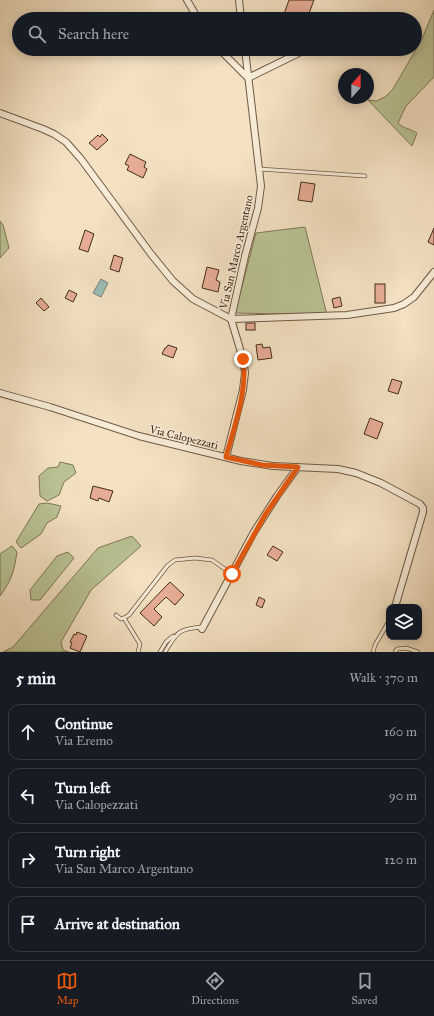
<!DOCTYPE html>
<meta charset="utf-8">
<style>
:root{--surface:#171b24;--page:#242831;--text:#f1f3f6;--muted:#9ea1a6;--line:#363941;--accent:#ea580c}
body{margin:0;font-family:"IM FELL Great Primer",serif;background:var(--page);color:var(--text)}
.controls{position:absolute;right:12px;bottom:12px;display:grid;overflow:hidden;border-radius:8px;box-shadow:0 2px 10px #0003}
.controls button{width:36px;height:36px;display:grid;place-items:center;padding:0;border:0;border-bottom:1px solid var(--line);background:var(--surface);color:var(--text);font:20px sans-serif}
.compass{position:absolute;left:338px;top:68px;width:36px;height:36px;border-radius:50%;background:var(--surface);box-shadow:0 2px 10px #0003;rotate:21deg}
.stop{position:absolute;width:12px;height:12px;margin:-9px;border:3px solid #ea580c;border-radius:50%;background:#fff}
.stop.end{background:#ea580c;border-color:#fff;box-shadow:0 1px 4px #0008}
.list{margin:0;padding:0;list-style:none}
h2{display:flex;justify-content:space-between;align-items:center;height:52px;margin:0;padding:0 16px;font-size:17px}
h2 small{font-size:13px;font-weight:400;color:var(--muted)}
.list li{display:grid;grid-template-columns:26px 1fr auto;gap:12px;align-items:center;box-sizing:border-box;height:56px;margin:0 8px 8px;padding:0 8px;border:1px solid var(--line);border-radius:12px}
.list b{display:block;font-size:15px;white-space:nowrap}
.list p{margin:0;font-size:13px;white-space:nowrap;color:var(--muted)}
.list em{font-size:13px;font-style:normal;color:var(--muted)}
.icon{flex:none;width:22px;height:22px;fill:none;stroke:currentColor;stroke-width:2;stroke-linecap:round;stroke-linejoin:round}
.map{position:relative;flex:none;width:434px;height:652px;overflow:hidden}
.search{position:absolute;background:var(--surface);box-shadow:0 2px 10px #0003;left:12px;right:12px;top:12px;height:44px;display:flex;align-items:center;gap:10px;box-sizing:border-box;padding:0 14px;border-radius:22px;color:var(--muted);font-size:15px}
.sheet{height:308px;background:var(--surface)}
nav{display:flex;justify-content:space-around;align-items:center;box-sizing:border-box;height:56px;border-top:1px solid var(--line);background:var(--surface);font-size:11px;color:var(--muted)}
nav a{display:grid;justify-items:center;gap:2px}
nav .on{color:var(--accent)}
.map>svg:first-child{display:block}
</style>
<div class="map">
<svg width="434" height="652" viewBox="0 0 434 652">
<rect width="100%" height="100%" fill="#f3e1c2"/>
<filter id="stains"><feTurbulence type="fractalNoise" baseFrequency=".005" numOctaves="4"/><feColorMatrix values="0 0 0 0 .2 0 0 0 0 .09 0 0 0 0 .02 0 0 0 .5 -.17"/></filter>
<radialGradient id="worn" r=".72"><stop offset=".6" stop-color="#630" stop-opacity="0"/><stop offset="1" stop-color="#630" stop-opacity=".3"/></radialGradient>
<g fill="#bac394" stroke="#7e7858">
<path d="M434 10V77L406 106 398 123C404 129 409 128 417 133L412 146 368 100 376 101 385 97 393 89 422 39Z"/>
<path d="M0 221 3 225 9 248 0 258Z"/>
<path d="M305 227 327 315 235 313 256 233Z"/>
<path d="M60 462 73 465 76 473 64 482 59 495 47 501 40 496 39 476 48 468 58 467Z"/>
<path d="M47 503 61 506 57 517 47 523 41 534 21 548 16 542 39 504Z"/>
<path d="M132 536 141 546 91 590 61 642 63 650 69 652H3L13 647 98 548Z"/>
<path d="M12 546 17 552C14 572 12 579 0 596V554Z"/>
<path d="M68 552 74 558 40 600H31L30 590 57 556Z"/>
</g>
<path fill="#9bbdb5" stroke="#788378" d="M101 279 108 283 101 297 93 293Z"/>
<g fill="#e6ac95" stroke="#432d1d">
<path d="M289 0H314L308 16 302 14 300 19H297L284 14Z"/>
<path d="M102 134 108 140 97 150 89 143 98 135 100 137Z"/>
<path d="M130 154 146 162 144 167 147 169 143 178 127 170 129 166 125 164Z"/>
<path d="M301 182 315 184 312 202 298 200Z"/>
<path d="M434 228V245L428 242Z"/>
<path d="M85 230 94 234 88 252 79 249Z"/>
<path d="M114 255 123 258 119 272 110 269Z"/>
<path d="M207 267 219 270 216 280 220 282 218 292 202 288Z"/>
<rect x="375" y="284" width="10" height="19"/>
<path d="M69 290 77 294 73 302 65 298Z"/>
<path d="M340 297 342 306 334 308 332 299Z"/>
<path d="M41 298 49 307 44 311 36 303Z"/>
<rect x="246" y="323" width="9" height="7"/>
<path d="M262 344 263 348 270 347 272 358 258 360 256 345Z"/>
<path d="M168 345 177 348 173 358 162 354 165 348H166Z"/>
<path d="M392 379 402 382 398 394 388 391Z"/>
<path d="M370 418 383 423 377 439 364 434Z"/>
<path d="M93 486 113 491 109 502 99 498 98 501 90 498Z"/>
<path d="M273 546 283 552 277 561 267 555Z"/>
<path d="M170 582 184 595 175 605 166 597 154 609 162 617 154 626 140 613Z"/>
<path d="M259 597 265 600 262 608 256 605Z"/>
<path d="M77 632 87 636 80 652 70 648 72 643 70 642 74 634 76 635Z"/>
</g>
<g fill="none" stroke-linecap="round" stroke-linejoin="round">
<defs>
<g id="lane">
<path d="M259 169 365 176"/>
<path d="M116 615 121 619 124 618 129 615 168 565 175 560 195 558 212 560 232 574"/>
<path d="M124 618 140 644 138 652"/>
<path d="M160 652 166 642 173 636"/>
<path d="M165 652C178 631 178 629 203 627"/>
<path d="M373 652 375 645 389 621"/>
<path d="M395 652 397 649 406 648 418 652"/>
</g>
<g id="street">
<path d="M187 0 198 19"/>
<path d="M239 0 241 19"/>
<path d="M219 49 248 78 307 49"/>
<path d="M0 113 43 129 54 134 66 142 81 159 151 254 173 281 193 299 231 319 347 315 394 308 404 304 414 297 434 272"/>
<path d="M0 393 50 407 139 436 241 461 273 466 338 469 356 473 381 483 420 504 423 508V512L395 607"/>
<path d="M226 457 243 390 245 373 243 359 231 319 245 256 258 208 261 186 245 49"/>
<path d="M202 629 254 532 277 496 298 467"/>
</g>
</defs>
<use href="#lane" stroke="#6f5a46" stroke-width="4.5"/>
<use href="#street" stroke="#6f5a46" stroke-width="8"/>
<use href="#lane" stroke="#f7ecd7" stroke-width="3"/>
<use href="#street" stroke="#f7ecd7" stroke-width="6"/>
</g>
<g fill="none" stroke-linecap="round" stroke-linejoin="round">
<path stroke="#ea580c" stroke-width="5" d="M232 574 265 515 298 467 262 465 226 457C234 428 248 389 243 359"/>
</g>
<g text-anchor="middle" stroke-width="3" stroke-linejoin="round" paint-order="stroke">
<g font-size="11" fill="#432d1d" stroke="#f7ecd7">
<text transform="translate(236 252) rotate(-77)" y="4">Via San Marco Argentano</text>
<text transform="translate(184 437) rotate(14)" y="4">Via Calopezzati</text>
</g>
</g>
<rect width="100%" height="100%" filter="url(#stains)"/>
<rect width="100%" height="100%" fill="url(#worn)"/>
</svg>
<div class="controls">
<button><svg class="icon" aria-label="layers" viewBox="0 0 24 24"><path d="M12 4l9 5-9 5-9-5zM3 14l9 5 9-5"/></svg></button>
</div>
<svg class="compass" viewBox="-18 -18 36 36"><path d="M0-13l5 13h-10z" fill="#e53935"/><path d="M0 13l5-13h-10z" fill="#9ea1a6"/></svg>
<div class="stop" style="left:232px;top:574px"></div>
<div class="stop end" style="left:243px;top:359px"></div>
<div class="search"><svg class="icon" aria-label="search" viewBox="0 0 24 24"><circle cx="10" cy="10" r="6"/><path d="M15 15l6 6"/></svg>Search here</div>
</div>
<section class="sheet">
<h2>5 min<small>Walk · 370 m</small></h2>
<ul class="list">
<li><svg class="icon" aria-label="ahead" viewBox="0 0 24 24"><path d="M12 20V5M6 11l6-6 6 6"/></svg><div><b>Continue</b><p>Via Eremo</p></div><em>160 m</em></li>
<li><svg class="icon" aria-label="left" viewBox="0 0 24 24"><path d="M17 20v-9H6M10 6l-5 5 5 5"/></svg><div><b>Turn left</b><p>Via Calopezzati</p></div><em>90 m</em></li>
<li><svg class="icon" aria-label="right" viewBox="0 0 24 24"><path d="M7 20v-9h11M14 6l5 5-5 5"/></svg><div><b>Turn right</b><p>Via San Marco Argentano</p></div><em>120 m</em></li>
<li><svg class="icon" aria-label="arrive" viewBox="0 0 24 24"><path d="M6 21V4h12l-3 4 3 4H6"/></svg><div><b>Arrive at destination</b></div></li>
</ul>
</section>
<nav>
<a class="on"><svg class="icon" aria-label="map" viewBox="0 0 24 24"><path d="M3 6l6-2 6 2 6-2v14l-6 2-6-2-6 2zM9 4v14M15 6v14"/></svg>Map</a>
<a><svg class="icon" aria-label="directions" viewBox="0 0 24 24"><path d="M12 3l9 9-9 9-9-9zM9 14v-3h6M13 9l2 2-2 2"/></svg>Directions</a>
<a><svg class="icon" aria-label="saved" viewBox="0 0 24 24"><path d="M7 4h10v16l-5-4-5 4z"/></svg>Saved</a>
</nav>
